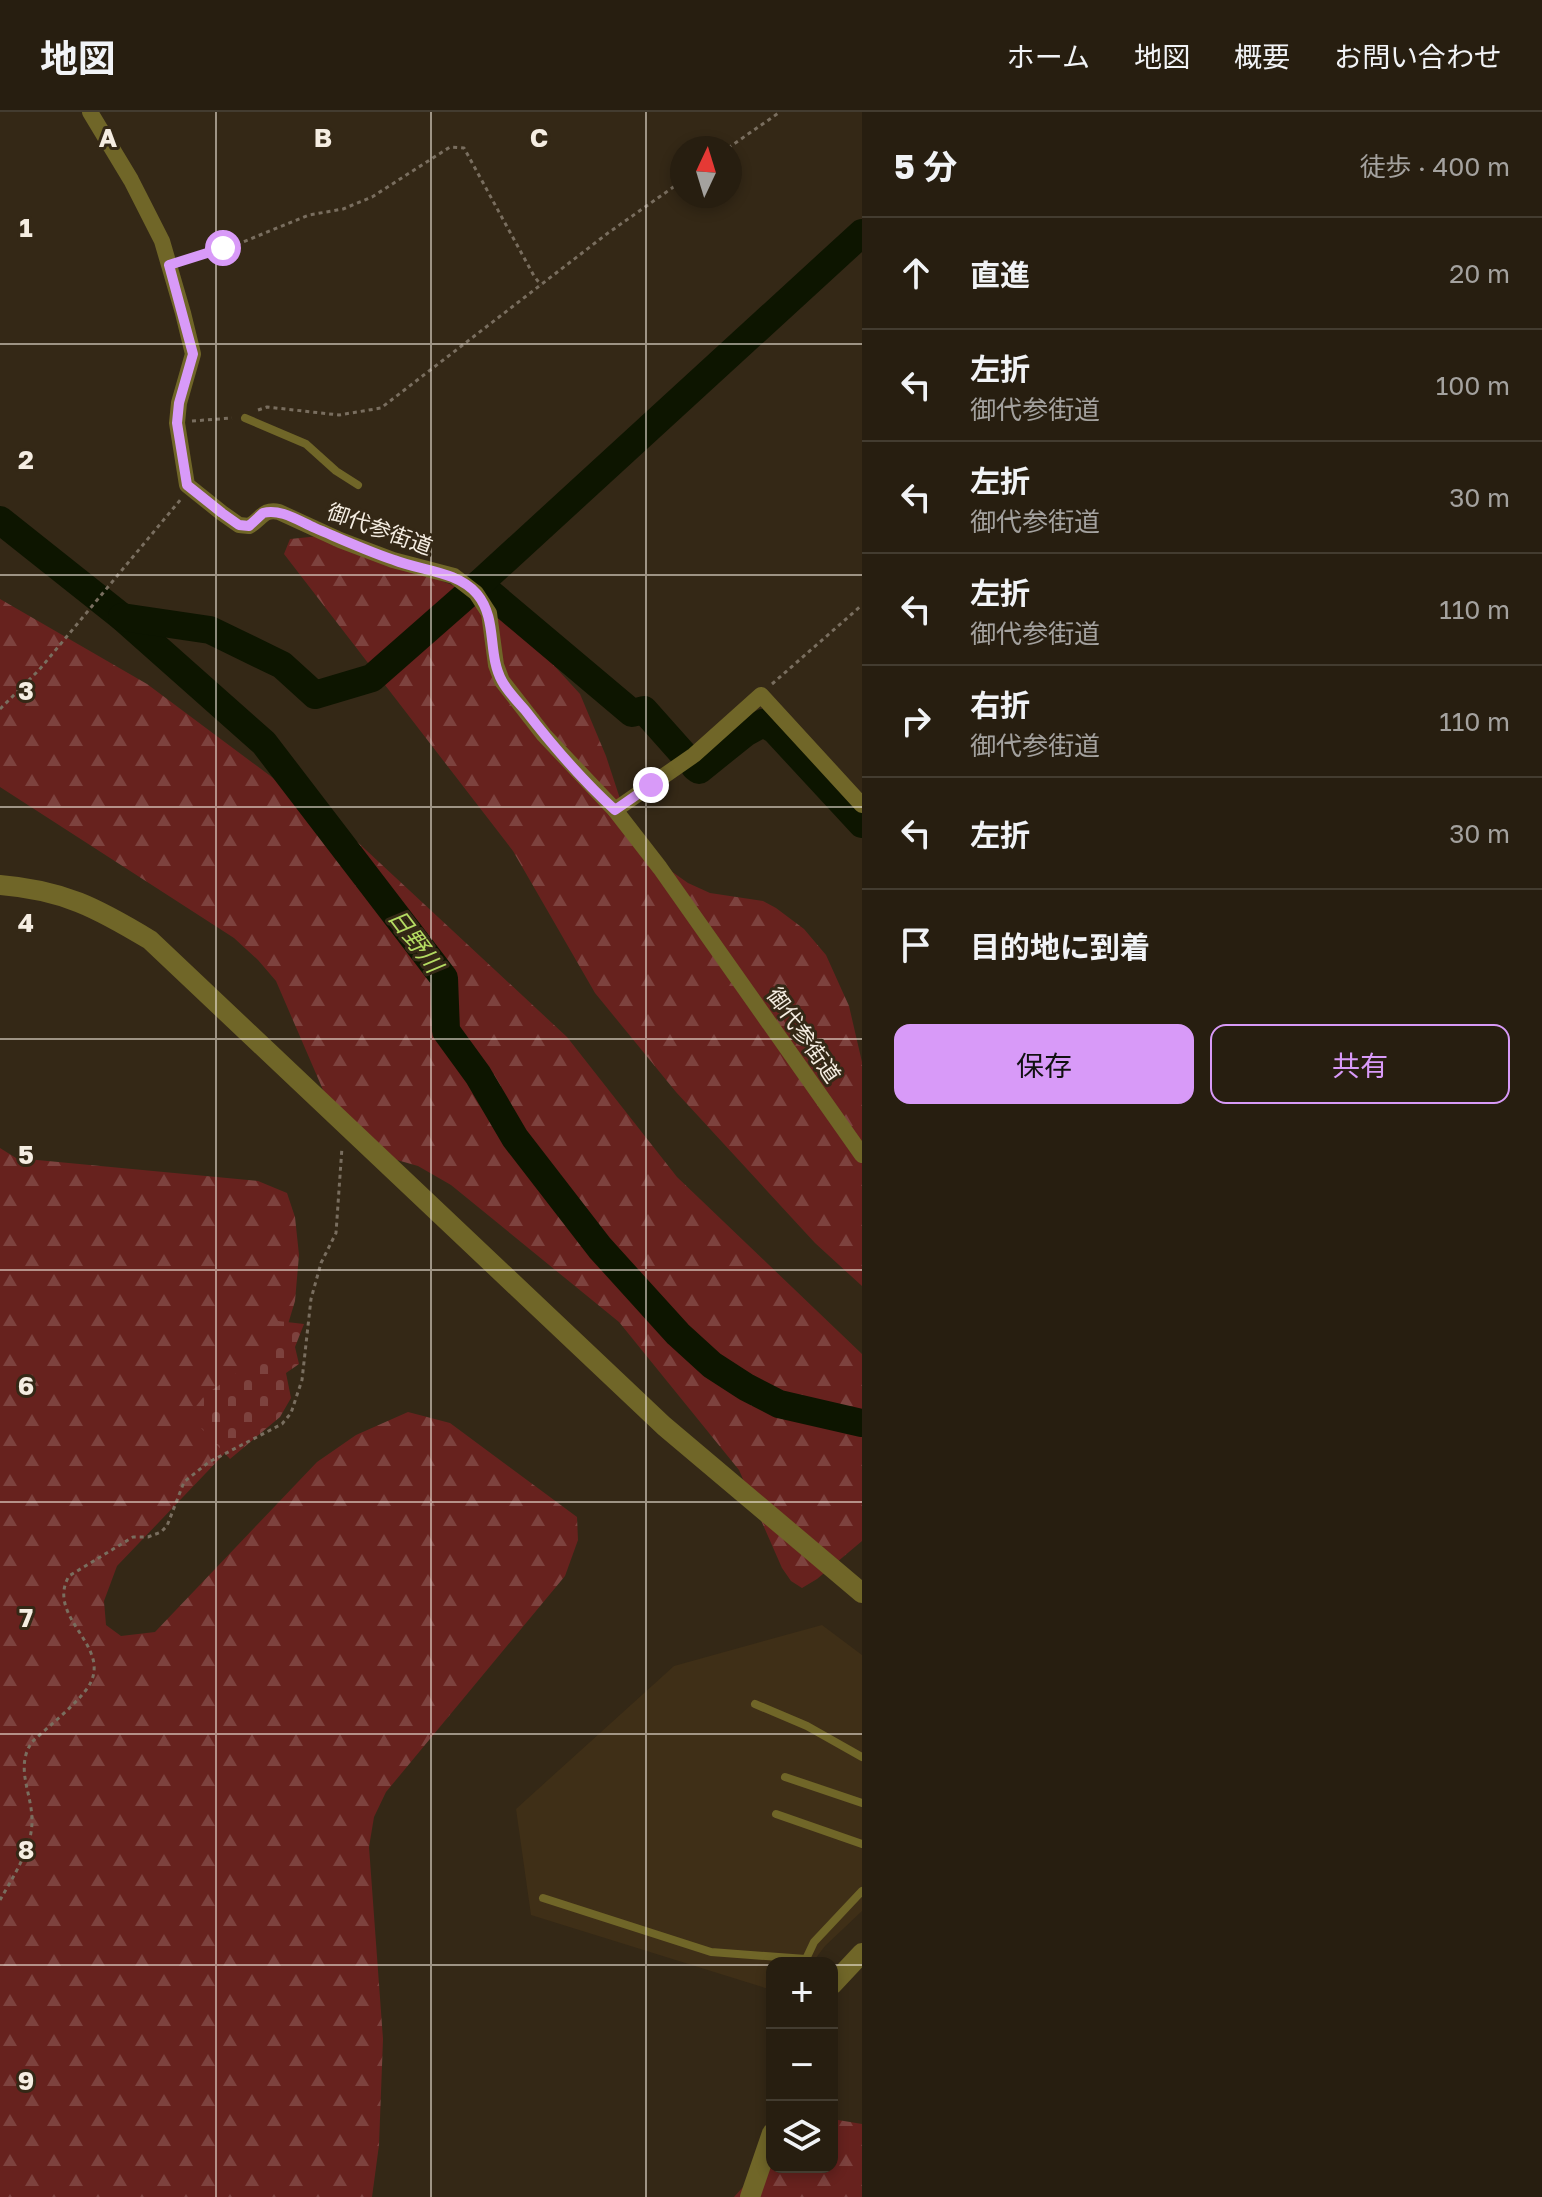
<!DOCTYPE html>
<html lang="ja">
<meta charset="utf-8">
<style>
:root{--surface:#271e10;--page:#332b1e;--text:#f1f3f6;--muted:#a4a29f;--line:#433c30;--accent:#d89af8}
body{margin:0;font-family:"Golos Text","Noto Sans JP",sans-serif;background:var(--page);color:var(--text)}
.controls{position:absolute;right:24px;bottom:24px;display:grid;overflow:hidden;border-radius:16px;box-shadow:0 4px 12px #0003}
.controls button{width:72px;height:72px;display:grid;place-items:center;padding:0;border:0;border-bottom:2px solid var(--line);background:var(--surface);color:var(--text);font:40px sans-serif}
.compass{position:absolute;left:670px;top:24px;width:72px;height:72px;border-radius:50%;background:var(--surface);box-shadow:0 4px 12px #0003;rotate:4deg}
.stop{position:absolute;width:24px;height:24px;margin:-18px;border:6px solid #d89af8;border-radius:50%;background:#fff}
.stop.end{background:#d89af8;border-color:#fff;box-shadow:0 2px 8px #0008}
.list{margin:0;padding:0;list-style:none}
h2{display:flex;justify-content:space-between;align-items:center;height:104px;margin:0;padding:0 32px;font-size:34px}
h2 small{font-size:26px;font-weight:400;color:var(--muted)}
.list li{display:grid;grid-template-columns:52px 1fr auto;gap:24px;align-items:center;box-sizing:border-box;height:112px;padding:0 32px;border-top:2px solid var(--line)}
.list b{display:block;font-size:30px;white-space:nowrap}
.list p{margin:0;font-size:26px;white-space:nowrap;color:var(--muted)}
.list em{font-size:26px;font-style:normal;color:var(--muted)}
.actions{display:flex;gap:16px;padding:24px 32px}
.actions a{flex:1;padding:18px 0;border:2px solid var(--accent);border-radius:16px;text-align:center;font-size:28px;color:var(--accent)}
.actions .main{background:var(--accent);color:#111}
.icon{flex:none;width:44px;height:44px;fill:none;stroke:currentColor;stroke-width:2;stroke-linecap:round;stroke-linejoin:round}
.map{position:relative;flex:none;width:862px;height:2085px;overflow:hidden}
header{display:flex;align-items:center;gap:48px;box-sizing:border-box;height:112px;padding:0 40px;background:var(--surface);border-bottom:2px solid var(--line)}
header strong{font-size:38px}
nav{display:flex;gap:44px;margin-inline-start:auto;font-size:28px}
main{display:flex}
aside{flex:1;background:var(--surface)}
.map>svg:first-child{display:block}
</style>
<header>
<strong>地図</strong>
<nav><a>ホーム</a><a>地図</a><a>概要</a><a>お問い合わせ</a></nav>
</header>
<main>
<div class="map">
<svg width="862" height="2085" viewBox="0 0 862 2085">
<defs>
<pattern id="forest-firs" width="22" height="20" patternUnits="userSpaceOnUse" patternTransform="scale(2)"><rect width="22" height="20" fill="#67221e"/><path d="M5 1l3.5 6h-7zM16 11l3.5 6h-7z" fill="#7d423e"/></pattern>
<pattern id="cemetery-stones" width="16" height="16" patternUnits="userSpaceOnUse" patternTransform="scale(2)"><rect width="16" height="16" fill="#67221e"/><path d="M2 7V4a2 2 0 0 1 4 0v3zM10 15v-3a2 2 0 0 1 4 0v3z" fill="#7d423e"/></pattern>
</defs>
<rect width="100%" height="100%" fill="#342816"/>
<path fill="#3f2f17" d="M822 1513 862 1543V1799L825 1834 812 1851H772V1878L531 1803 516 1697 674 1554Z"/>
<g fill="url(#forest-firs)">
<path d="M320 424 482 484 538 536 580 582 606 644 626 705 671 759 688 771 710 781 763 789 776 796 804 817 826 843 849 894 862 950V1174L815 1131 676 980 595 881 513 739 284 442 290 427Z"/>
<path d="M0 487 147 572 352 725 567 925 677 1065 862 1242V1429L817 1467 802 1476 791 1469 782 1456 739 1358 619 1210 451 1073 418 1054 390 1046 330 994 276 869 258 848 234 826 0 675Z"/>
<path d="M0 1036 16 1046 258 1069 287 1081 295 1105 299 1143 295 1189 264 1292 227 1339 117 1454 104 1489 106 1513 121 1524 155 1520 317 1350 356 1323 408 1300 450 1311 577 1405 578 1428 565 1464 386 1680 374 1705 369 1735 383 1927 379 2033 372 2085H0Z"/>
<path d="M832 2007 862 2012V2085H734L772 2043V2055H832Z"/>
</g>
<path fill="url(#cemetery-stones)" d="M278 1209 304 1212 295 1235 299 1252 286 1261 291 1286 280 1305 230 1347 189 1303 205 1283 267 1240Z"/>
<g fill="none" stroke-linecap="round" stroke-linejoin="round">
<g stroke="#0d1500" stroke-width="28">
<path d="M0 408 122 505 264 631 444 866 446 919 478 963 515 1026 600 1136 678 1222 712 1253 746 1275 779 1292 862 1311"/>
<path d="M479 472 632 601 644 598 685 644"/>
<path d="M122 505 210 518 282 553 315 583 372 566 479 472 862 121"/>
<path d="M695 655 699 658 745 621 763 611 775 618 862 712"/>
</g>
<g stroke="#796e5f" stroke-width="3" stroke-dasharray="4 4" stroke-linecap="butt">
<path d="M728 36 780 0"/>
<path d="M183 149 233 134 309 103 343 97 372 85 450 35 464 36 534 164 541 173"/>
<path d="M258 298 267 295 339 303 381 296 608 121 682 69"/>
<path d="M192 309 232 306"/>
<path d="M772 572 862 493"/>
<path d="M0 597 39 558 181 387"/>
<path d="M0 1788C13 1765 31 1738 32 1711 33 1682 14 1656 32 1630 49 1614 71 1597 86 1578 118 1536 44 1507 69 1464L133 1425H148L161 1420 167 1414 184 1370 209 1350 282 1312 291 1301 302 1268 311 1187 321 1151 336 1121 342 1035"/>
</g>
<g stroke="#706628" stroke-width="8">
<path d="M245 306 306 332 336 359 358 373"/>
<path d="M755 1592 807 1614 862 1645"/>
<path d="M785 1665 862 1691"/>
<path d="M776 1702 862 1732"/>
<path d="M543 1786 711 1840 806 1847 812 1851"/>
<path d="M806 1847 814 1830 862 1779"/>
</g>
<g stroke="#706628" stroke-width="16">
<path d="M90 0 131 68 162 129 183 201 193 242 179 291 177 311 187 373 222 401 239 413 249 414C261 408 263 396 279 400L340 428 393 448 454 464 476 481 489 501 496 553 502 569 544 623 615 698 660 756 862 1043"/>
<path d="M615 698 694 643 761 583 862 693"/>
</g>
<g stroke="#706628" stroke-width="20">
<path d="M0 773C63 778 97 796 150 828L664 1314 862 1481"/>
<path d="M832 1873 862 1841"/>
<path d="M750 2085 772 2021"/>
</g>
</g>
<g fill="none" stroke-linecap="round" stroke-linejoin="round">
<path stroke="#d89af8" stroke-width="10" d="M223 136 169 153 193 242 179 291 177 311 187 373 222 401 239 413 249 414 263 401C280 396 299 409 315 416 341 427 367 439 394 448 422 459 457 459 477 482 498 507 487 542 502 569 508 580 517 589 525 598 552 633 582 668 615 698L651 673"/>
</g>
<path fill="none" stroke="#f5ede2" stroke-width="2" stroke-opacity="0.55" d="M216 0V2085M431 0V2085M646 0V2085M0 232H862M0 463H862M0 695H862M0 927H862M0 1158H862M0 1390H862M0 1622H862M0 1853H772M832 1853H862"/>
<g text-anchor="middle" stroke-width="6" stroke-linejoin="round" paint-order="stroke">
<g font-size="22" fill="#f5ede2" stroke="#342816">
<text transform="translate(380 417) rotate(20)" y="8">御代参街道</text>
<text transform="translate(804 923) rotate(55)" y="8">御代参街道</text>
</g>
<g font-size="24" font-style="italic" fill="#b4db62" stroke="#342816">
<text transform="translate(415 829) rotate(53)" y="8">日野川</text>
</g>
</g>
<g font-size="26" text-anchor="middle" font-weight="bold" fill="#f5ede2" stroke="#342816" stroke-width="6" stroke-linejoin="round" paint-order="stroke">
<text x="108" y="35">A</text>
<text x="323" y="35">B</text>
<text x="539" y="35">C</text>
<text x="26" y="125">1</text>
<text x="26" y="357">2</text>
<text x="26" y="588">3</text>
<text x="26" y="820">4</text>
<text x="26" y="1052">5</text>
<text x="26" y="1283">6</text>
<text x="26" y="1515">7</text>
<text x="26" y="1747">8</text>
<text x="26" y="1978">9</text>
</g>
</svg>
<div class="controls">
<button>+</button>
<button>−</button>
<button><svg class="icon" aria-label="layers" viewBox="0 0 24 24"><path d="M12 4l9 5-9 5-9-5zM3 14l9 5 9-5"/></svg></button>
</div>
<svg class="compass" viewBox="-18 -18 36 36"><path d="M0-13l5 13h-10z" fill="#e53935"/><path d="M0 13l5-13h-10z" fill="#a4a29f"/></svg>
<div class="stop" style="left:223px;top:136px"></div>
<div class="stop end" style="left:651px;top:673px"></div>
</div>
<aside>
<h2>5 分<small>徒歩 · 400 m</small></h2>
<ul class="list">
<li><svg class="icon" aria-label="ahead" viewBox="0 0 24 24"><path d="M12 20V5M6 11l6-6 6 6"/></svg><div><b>直進</b></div><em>20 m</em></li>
<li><svg class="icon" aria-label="left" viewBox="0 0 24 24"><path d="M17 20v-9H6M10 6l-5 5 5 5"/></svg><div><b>左折</b><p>御代参街道</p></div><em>100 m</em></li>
<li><svg class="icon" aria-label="left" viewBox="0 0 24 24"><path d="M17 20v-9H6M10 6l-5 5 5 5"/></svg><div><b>左折</b><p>御代参街道</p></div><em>30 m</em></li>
<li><svg class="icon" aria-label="left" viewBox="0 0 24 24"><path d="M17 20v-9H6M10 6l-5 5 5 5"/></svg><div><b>左折</b><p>御代参街道</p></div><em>110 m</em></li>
<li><svg class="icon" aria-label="right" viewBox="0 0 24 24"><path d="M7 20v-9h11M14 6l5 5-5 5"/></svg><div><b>右折</b><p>御代参街道</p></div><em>110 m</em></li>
<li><svg class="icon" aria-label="left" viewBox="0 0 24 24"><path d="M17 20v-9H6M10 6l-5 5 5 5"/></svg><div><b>左折</b></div><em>30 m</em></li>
<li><svg class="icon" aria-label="arrive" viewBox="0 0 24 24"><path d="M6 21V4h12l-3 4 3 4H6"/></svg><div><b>目的地に到着</b></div></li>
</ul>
<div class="actions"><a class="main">保存</a><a>共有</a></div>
</aside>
</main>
